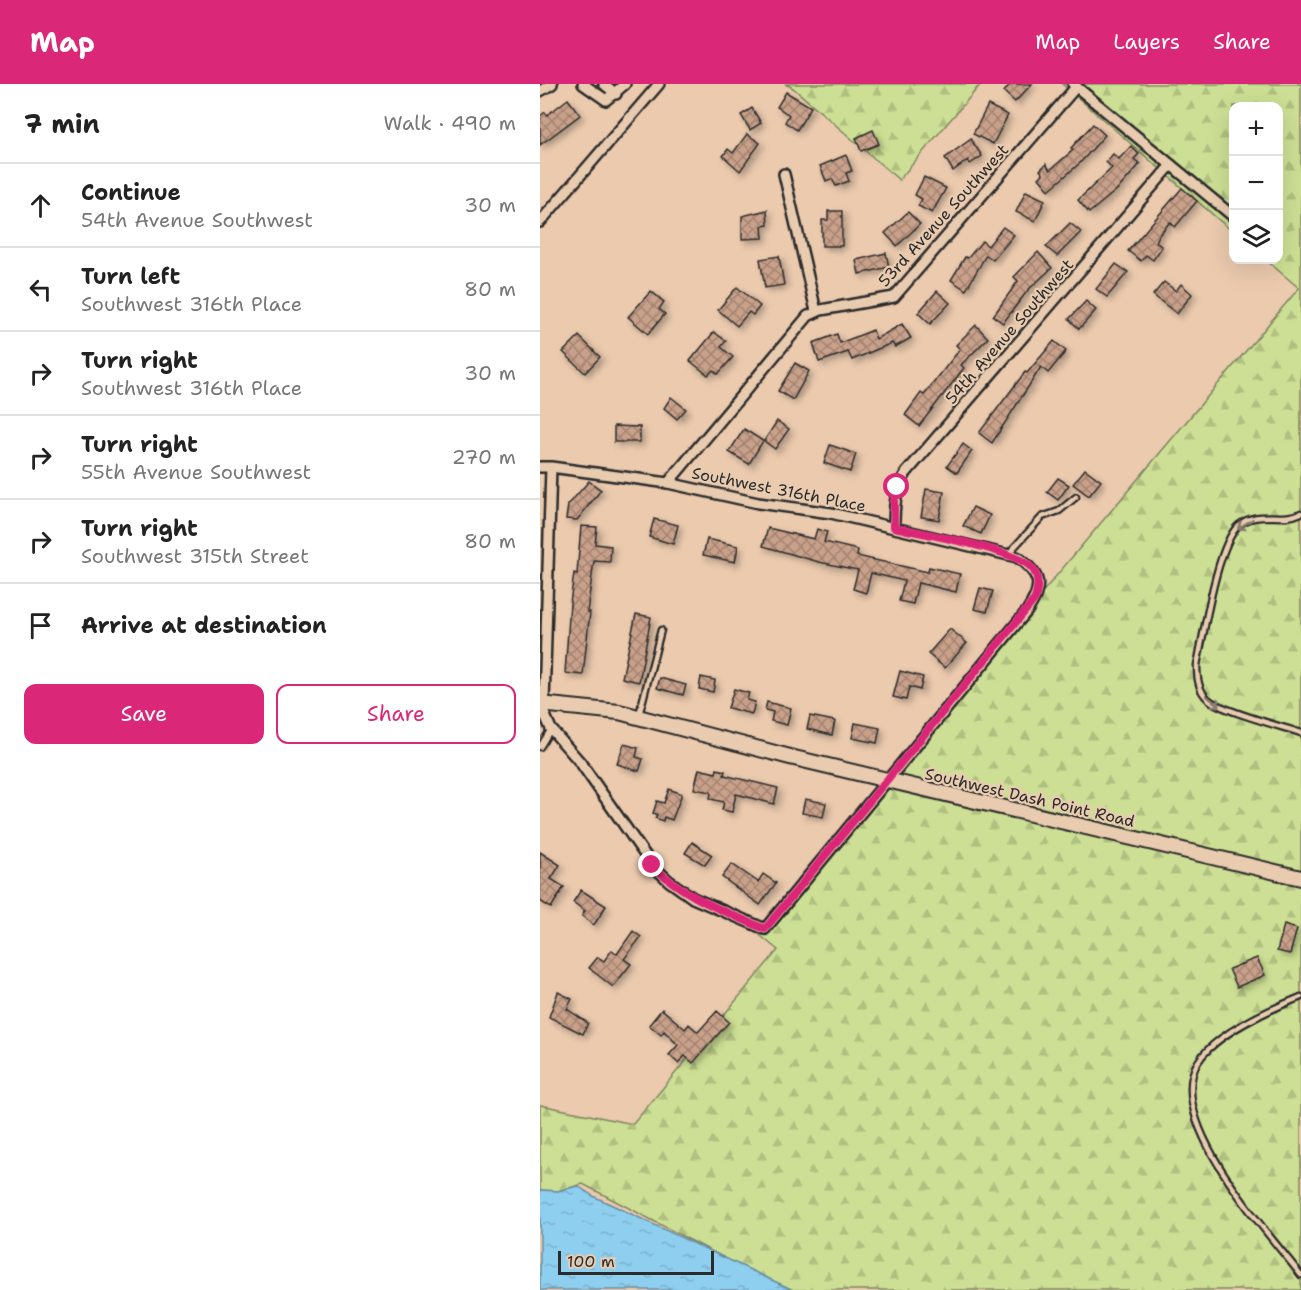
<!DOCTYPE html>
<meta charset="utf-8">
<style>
:root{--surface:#fff;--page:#f2f2f2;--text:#222;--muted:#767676;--line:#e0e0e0;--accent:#db2777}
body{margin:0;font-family:"Shantell Sans",sans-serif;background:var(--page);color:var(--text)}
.controls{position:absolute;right:18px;top:18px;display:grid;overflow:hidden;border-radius:12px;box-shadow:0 6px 24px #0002}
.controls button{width:54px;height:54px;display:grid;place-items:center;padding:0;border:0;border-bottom:2px solid var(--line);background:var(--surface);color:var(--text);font:30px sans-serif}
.scale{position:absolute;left:18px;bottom:15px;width:156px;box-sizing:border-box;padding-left:6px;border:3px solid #2b2b2b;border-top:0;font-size:16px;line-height:21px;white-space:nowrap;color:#2b2b2b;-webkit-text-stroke:4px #e9ccb0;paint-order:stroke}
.stop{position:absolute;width:18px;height:18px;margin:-14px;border:4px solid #db2777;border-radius:50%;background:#fff}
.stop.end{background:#db2777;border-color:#fff;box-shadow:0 2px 6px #0008}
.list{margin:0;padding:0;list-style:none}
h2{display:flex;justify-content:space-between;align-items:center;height:78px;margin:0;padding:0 24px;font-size:26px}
h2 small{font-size:20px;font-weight:400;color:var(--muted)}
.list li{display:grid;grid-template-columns:39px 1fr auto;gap:18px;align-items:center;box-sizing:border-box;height:84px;padding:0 24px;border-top:2px solid var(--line)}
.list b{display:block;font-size:22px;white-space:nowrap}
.list p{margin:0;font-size:20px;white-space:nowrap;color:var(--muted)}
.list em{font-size:20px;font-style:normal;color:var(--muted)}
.actions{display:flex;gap:12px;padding:18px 24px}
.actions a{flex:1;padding:14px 0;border:2px solid var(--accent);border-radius:12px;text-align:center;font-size:21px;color:var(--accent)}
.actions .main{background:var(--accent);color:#fff}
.icon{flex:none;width:33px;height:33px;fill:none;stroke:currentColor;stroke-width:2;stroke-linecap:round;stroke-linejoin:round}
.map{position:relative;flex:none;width:761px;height:1206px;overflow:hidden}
header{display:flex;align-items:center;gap:36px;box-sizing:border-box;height:84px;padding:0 30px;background:var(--accent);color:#fff}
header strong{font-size:28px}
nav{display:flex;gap:33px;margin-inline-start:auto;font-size:21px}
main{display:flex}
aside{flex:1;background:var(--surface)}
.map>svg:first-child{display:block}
</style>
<header>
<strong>Map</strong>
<nav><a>Map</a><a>Layers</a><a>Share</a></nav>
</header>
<main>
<aside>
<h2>7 min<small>Walk · 490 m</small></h2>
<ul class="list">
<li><svg class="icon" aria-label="ahead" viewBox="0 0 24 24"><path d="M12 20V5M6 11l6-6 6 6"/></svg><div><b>Continue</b><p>54th Avenue Southwest</p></div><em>30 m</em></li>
<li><svg class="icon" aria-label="left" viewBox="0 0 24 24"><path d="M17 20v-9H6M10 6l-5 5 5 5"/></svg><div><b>Turn left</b><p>Southwest 316th Place</p></div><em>80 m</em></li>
<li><svg class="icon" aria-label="right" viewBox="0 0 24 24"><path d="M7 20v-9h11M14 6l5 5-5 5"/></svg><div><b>Turn right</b><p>Southwest 316th Place</p></div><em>30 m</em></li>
<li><svg class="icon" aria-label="right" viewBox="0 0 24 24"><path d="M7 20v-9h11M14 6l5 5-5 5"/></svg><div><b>Turn right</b><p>55th Avenue Southwest</p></div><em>270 m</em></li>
<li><svg class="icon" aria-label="right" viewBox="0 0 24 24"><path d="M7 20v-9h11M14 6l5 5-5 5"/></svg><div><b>Turn right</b><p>Southwest 315th Street</p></div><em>80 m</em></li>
<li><svg class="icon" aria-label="arrive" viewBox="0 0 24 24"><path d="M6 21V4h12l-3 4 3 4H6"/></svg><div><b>Arrive at destination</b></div></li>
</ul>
<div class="actions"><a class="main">Save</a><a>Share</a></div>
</aside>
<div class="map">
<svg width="761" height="1206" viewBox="0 0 761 1206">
<defs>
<pattern id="forest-firs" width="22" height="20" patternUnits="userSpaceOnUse" patternTransform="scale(1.5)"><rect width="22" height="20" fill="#cddf94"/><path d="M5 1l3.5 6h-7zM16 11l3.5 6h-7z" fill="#b0c080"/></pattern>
<pattern id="water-ripples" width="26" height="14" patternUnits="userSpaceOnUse" patternTransform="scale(1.5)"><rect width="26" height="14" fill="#8eceef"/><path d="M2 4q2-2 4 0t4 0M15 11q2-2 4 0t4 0" fill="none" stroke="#7bb1cd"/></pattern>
<pattern id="building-cross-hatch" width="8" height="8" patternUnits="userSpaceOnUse" patternTransform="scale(1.5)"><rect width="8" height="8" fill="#c9a18a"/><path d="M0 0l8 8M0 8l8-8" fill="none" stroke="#a38371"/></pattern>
<filter id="shadow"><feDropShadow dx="3.5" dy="3.5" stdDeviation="3" flood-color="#0004"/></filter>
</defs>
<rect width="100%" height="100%" fill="#ebcaae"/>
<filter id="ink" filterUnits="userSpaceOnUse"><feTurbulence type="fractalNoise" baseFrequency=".0167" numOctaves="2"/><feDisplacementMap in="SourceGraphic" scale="12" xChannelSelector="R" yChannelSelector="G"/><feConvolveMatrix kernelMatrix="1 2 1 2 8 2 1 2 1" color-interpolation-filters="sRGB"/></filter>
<g filter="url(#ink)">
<g fill="url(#forest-firs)" stroke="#7c8560" stroke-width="1.5">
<path d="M245 0H441L359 96 253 4Z"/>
<path d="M522 0H761V1206H253L192 1178 43 1100 18 1107 0 1106V1021L93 1040 238 866 216 848 759 204 726 176H738V22H694L693 148Z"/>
</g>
<path fill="url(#water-ripples)" stroke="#668da1" stroke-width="1.5" d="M38 1102 53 1112 253 1206H0V1106L18 1107Z"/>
<g fill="url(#building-cross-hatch)" stroke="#2b2b2b" stroke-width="1.5" filter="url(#shadow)">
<path d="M470 0H492L475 18 464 8Z"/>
<path d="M246 8 271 23 257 46 245 38 249 31 237 23Z"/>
<path d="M28 15 40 31 0 61V32L5 28 7 31Z"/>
<path d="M448 21 468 31 453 60 433 50Z"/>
<path d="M212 24 221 39 210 46 201 31Z"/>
<path d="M553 40 565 51 540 79 509 106 499 94 503 90 500 86 506 80 510 86 533 66 531 64Z"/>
<path d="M333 46 339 60 321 67 316 54Z"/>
<path d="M207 50 220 59 200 87 183 72 188 65 193 69Z"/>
<path d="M431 55 442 72 430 80 428 76 413 87 405 74Z"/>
<path d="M591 62 599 70 594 75 600 80 579 104 549 129 538 116 572 84 566 78 573 70 579 75Z"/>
<path d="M306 71 312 87 306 89 309 97 296 102 292 95 286 97 280 82Z"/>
<path d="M384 93 406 104 392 129 378 122 382 115 375 111Z"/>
<path d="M642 104 657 117 635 143 630 138 619 151 616 158 622 163 613 176 606 171 601 177 588 167Z"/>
<path d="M486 107 505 116 495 137 476 128Z"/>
<path d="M227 126 228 141 222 142 223 154 202 155V132Z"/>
<path d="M288 127H302V162H282V136H288Z"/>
<path d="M368 128 380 140 357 162 345 149Z"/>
<path d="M530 139 541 148 517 172 506 163Z"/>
<path d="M463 143 474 151 453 176 446 171 426 206 411 196 425 173 428 174 442 157 448 162Z"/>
<path d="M498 168 512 184 488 206 463 239 453 232 478 197 474 193Z"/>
<path d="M346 169 349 183 319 190 316 176Z"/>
<path d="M239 172 244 201 225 204 220 175Z"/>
<path d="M576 180 588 188 567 213 556 205Z"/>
<path d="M624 198 636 207 641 200 652 210 637 230 613 211Z"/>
<path d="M197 203 220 222 213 231 209 228 197 242 178 226Z"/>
<path d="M111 207 124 218 119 225 125 230 108 250 88 233Z"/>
<path d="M397 207 410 219 390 240 378 229Z"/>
<path d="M546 217 556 226 539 245 529 235Z"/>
<path d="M362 240 371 254 355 263 352 259 312 276 308 268 279 278 273 259 297 250 300 259 333 246 336 255Z"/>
<path d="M436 241 448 254 421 281 424 284 379 342 365 331 381 309 384 311 420 265 416 261Z"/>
<path d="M174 248 186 257 181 263 193 273 178 290 173 286 168 291 150 277Z"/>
<path d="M39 252 60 273 45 289 23 268Z"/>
<path d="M514 257 526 267 508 289 501 283 452 359 439 349 485 288 487 289Z"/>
<path d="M255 279 269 287 253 316 238 307Z"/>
<path d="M131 313 146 325 137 335 124 324Z"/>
<path d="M237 337 249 345 235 365 224 357Z"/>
<path d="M74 342 100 343V358H74Z"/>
<path d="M204 345 223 357 209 380 189 368Z"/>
<path d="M423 360 432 367 417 389 407 382Z"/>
<path d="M290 361 316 370 310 388 284 379Z"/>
<path d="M545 385 561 397 549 412 533 400Z"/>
<path d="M518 394 529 401 518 416 507 408Z"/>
<path d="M49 397 61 406 37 436 26 435 28 421Z"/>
<path d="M386 405 404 408 399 436 381 433Z"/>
<path d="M433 423 450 431 441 450 423 442Z"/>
<path d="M114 435 138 441 133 460 109 453Z"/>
<path d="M41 442 57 443 55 460 71 462 70 478 54 477 47 528H50L43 591 25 589 30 519 34 489 37 490Z"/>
<path d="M228 444 274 455 277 445 287 448 284 458 318 466 317 472 388 488 389 483 420 490 416 508 378 499 373 520 359 517 364 497 331 489 326 509 313 505 318 486 279 478 223 462Z"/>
<path d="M167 455 198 462 195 478 163 471Z"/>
<path d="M440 504 453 507 447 528 434 525Z"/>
<path d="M96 530 111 533 99 598 82 594Z"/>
<path d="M410 545 427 559 405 584 388 570Z"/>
<path d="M360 587 383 593 380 606 369 603 366 616 353 613Z"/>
<path d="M161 593 175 596 173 608 159 605Z"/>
<path d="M120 594 146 601 143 611 117 604Z"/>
<path d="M194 605 209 609 207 616 215 618 212 630 188 624Z"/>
<path d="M227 618 251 624 247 641 231 637 233 628 225 626Z"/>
<path d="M270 632 295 637 292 651 267 645Z"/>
<path d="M315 639 340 644 337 659 312 654Z"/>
<path d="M84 660 98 664 96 673 103 675 99 687 77 680Z"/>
<path d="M159 685 176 689 177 685 185 687 184 691 238 704 234 720 196 710 192 728 182 726 184 718 170 715 171 708 154 705Z"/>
<path d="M129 705 142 710 132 736 124 733 123 737 115 734 117 731 113 729 117 717 124 719Z"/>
<path d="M265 715 286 719 283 733 262 729Z"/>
<path d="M152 758 172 771 165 781 145 769Z"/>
<path d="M0 768 20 781 11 795 24 803 11 824 0 817Z"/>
<path d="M192 780 218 798 223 790 236 799 220 821 182 793Z"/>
<path d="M41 806 66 822 54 841 42 832 45 827 33 818Z"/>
<path d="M744 841 757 845 750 870 737 867Z"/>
<path d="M93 847 101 853 84 875 91 880 73 903 49 884 58 873 64 877 72 866 77 870Z"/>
<path d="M717 874 725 891 697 903 689 885Z"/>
<path d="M18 908 32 915 27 925 48 939 43 950 9 933Z"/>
<path d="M122 925 145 945 149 940 158 948 177 927 189 938 153 979 145 972 138 979 129 971 138 961 124 947 121 951 109 941Z"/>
</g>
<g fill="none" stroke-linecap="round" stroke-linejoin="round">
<defs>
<g id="lane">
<path d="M761 429C741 439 719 425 699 441 677 460 664 550 657 581 657 593 658 606 668 615 679 626 743 643 761 649"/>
<path d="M468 470 502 433 519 427 536 413"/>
<path d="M99 631 121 546"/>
<path d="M0 663 11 645"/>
<path d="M761 913C731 925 675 950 658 978 623 1035 727 1147 761 1191"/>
</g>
<g id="street">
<path d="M43 0 66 16 85 0"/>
<path d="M64 0 76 10"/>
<path d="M533 0 694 133"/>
<path d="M0 7 12 0"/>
<path d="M244 90 276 227"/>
<path d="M0 138 119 0"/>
<path d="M0 383H11L128 399 218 419 291 429 477 473C501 490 504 502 487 527L225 845 153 814 129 797 112 781 40 678 11 645 4 629V620L11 383"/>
<path d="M128 399 268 232 281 226 354 213 536 3"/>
<path d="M354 443C354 421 355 407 366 389L631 81"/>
</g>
<path id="secondary" d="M0 620 79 628 250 673 761 794"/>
</defs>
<use href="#lane" stroke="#2b2b2b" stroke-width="9"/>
<use href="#street" stroke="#2b2b2b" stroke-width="14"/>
<use href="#secondary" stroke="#2b2b2b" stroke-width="18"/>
<use href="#lane" stroke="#e9ccb0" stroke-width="4.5"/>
<use href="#street" stroke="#e9ccb0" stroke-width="9"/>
<use href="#secondary" stroke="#e9ccb0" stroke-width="14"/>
</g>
<defs><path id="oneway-shaft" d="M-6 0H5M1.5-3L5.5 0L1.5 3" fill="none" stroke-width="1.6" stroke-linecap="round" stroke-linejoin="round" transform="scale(1.5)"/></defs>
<g stroke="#8a7c6e">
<use href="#oneway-shaft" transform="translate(705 440) rotate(148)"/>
<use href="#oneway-shaft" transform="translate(673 617) rotate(39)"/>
</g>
</g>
<g fill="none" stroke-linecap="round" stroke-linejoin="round" filter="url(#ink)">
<path stroke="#db2777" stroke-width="8" d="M112 781C144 813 184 827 225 845L495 515C498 505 500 493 492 484 474 465 384 450 354 443V417L357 403"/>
</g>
<g text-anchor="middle" stroke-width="4.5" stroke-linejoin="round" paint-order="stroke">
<g font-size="16" fill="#2b2b2b" stroke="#e9ccb0">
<text transform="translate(403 131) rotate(-48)" y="6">53rd Avenue Southwest</text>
<text transform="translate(469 247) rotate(-49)" y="6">54th Avenue Southwest</text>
<text transform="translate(239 405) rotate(11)" y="6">Southwest 316th Place</text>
<text transform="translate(490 713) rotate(13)" y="6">Southwest Dash Point Road</text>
</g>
</g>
</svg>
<div class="controls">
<button>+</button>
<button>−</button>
<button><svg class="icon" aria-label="layers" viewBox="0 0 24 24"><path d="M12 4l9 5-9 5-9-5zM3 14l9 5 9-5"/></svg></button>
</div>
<div class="scale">100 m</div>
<div class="stop" style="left:357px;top:403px"></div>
<div class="stop end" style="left:112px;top:781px"></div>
</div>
</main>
